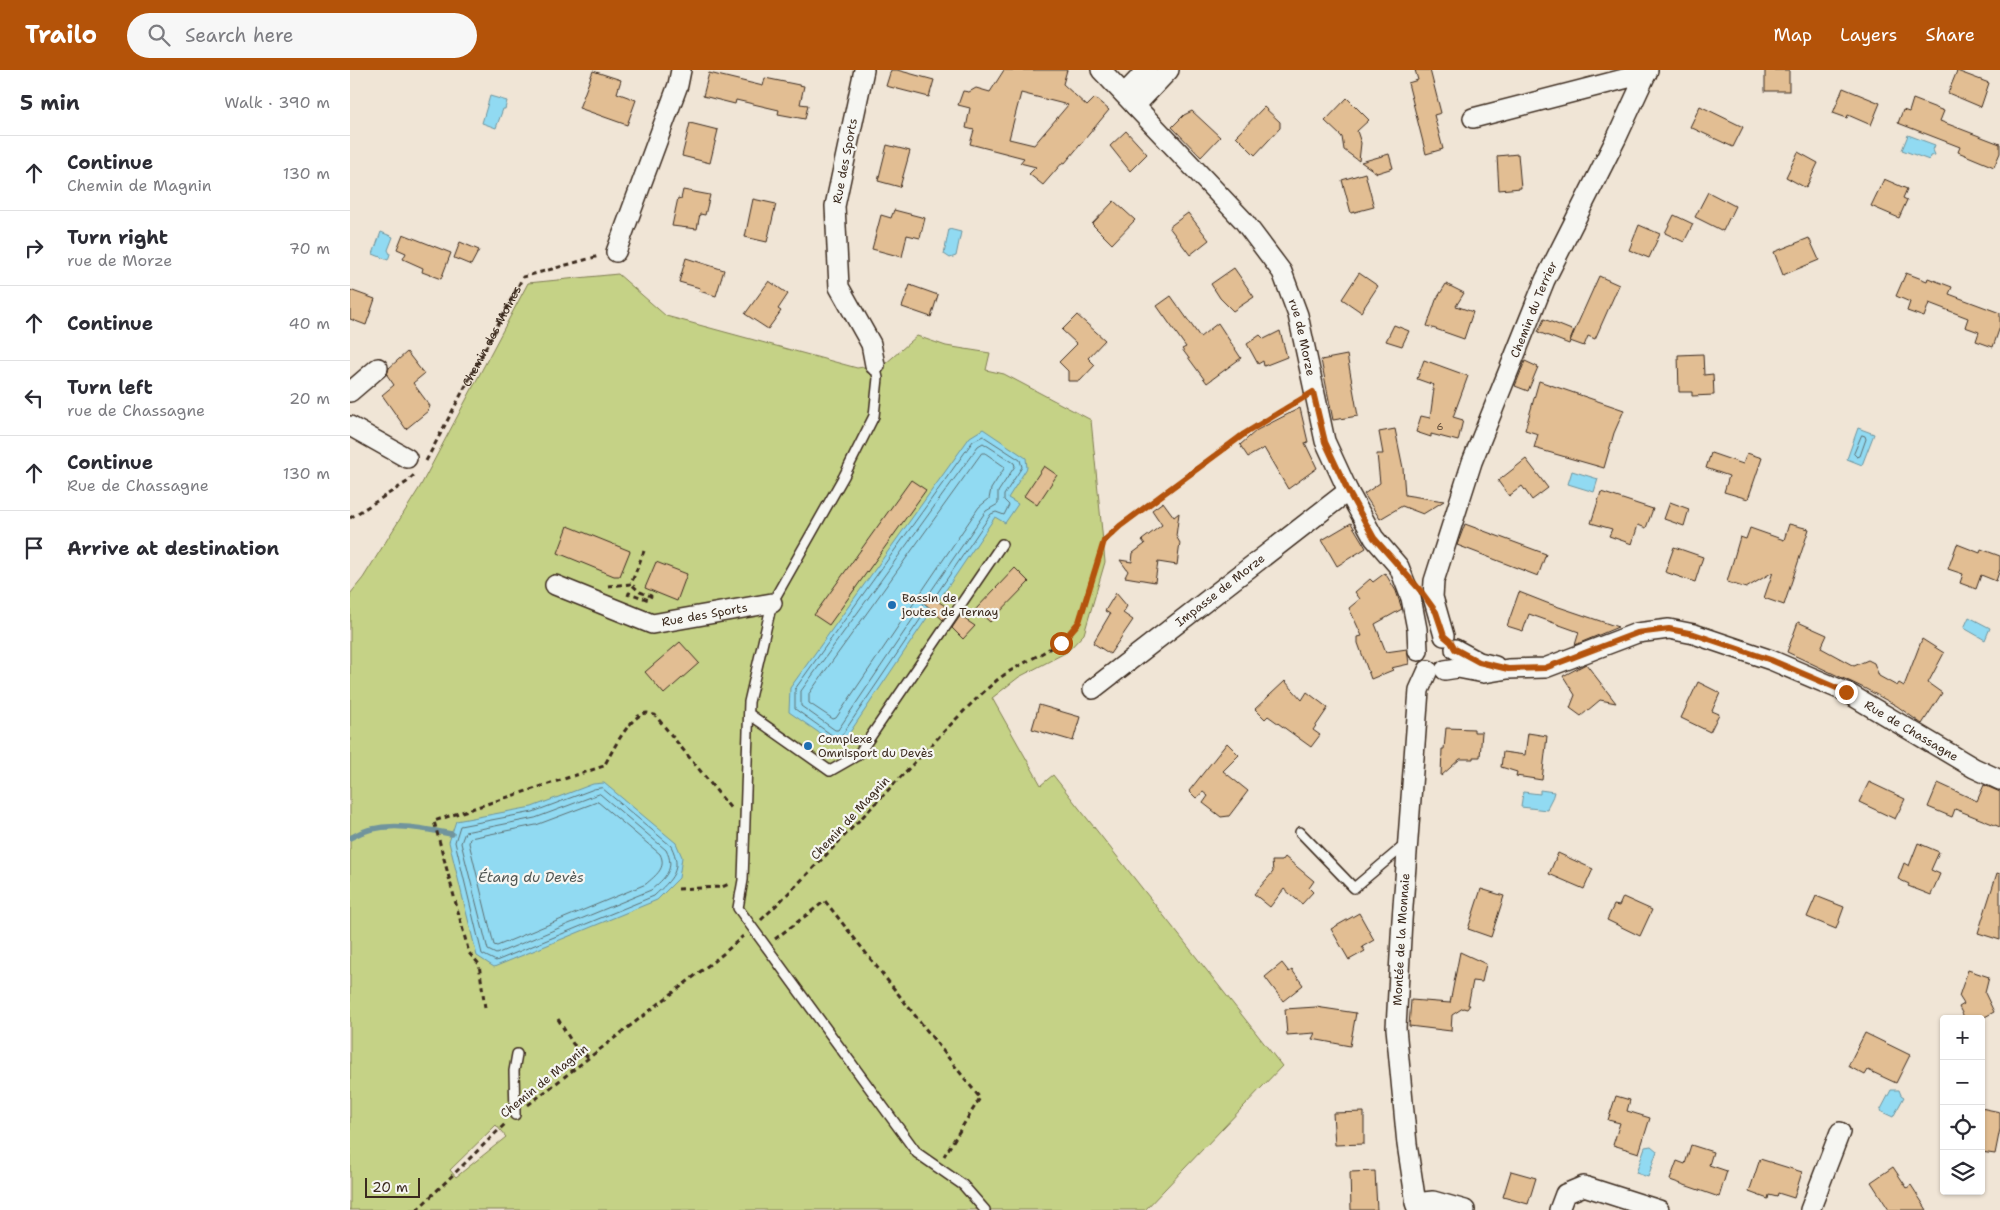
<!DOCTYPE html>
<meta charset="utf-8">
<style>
:root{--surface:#fff;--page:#f7f7f7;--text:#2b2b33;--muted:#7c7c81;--line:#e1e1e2;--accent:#b45309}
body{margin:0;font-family:"Shantell Sans",sans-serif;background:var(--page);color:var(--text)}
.controls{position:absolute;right:15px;bottom:15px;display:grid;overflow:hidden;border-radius:5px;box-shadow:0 1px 4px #0004}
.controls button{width:45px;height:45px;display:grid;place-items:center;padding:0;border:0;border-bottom:1px solid var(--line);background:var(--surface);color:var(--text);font:25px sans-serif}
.scale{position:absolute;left:15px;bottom:12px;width:55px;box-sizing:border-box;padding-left:5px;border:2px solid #3b2a1e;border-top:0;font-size:14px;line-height:18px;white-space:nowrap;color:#3b2a1e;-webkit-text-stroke:4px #f6f6f2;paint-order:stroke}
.stop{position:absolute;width:15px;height:15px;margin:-11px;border:4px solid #b45309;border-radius:50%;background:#fff}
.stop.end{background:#b45309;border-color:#fff;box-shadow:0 1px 5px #0008}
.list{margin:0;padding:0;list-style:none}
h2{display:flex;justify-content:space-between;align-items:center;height:65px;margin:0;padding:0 20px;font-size:21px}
h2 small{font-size:16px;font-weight:400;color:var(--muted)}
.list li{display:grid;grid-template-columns:32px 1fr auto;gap:15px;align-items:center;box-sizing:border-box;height:75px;padding:0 20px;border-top:1px solid var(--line)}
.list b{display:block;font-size:19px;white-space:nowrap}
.list p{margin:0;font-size:16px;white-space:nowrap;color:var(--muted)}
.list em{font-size:16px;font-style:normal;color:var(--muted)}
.icon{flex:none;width:28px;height:28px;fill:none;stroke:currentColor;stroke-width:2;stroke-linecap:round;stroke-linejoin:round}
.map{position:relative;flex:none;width:1650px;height:1140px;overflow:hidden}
header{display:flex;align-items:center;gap:30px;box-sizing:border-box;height:70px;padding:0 25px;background:var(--accent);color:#fff}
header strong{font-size:24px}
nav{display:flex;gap:28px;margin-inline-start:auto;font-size:18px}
.search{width:350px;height:45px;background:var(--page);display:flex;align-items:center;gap:12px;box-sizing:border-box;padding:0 18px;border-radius:28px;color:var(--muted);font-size:19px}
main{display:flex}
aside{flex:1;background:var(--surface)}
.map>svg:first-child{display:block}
</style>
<header>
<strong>Trailo</strong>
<div class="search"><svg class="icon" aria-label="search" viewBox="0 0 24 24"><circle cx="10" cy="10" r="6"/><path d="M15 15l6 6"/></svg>Search here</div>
<nav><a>Map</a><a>Layers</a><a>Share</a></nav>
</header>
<main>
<aside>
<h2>5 min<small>Walk · 390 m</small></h2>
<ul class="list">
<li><svg class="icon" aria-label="ahead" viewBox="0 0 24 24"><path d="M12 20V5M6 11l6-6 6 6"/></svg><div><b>Continue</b><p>Chemin de Magnin</p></div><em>130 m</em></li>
<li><svg class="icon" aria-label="right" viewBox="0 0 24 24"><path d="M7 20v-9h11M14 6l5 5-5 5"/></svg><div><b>Turn right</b><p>rue de Morze</p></div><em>70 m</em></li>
<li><svg class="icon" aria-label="ahead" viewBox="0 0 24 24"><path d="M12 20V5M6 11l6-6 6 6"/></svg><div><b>Continue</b></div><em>40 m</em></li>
<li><svg class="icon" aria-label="left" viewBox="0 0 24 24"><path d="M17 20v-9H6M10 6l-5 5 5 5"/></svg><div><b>Turn left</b><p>rue de Chassagne</p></div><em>20 m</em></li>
<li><svg class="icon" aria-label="ahead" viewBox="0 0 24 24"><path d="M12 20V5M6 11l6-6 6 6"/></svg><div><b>Continue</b><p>Rue de Chassagne</p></div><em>130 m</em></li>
<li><svg class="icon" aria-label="arrive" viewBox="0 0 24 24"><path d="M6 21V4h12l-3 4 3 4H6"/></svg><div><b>Arrive at destination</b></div></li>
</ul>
</aside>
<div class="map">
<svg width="1650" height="1140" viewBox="0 0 1650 1140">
<rect width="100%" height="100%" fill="#f0e5d6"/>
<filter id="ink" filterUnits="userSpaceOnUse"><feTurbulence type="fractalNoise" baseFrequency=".02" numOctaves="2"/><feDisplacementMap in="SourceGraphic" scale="10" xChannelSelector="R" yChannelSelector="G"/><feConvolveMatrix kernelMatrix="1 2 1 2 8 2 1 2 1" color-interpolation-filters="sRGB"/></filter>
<g filter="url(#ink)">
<path fill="#c5d286" stroke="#807e52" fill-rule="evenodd" d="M268 204 316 246 507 298 535 294 567 266 596 276 640 283 636 300 654 304 741 350 755 492 734 564 717 582 669 607 642 628 691 715 703 705 932 996 795 1140H0V524L13 508 70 417 178 213ZM146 1055 156 1067 106 1107 100 1100Z"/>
<g fill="#91daf2" stroke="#6f949d">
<path d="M140 26 157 31 155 39H153L146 58 132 53Z"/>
<path d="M1558 65 1585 75 1583 80 1585 85 1580 86 1579 90 1552 80Z"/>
<path d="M599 159 611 162 606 186 600 188 594 184Z"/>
<path d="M31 162 43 167 38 180 40 184 38 190 23 184Z"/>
<path d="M1508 358 1524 364 1512 395 1497 389Z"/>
<path d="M633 359 676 388 677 398 658 428 668 434 655 453 645 447 492 674 484 673 439 642 440 618 620 367Z"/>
<path d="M1222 401 1248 409 1244 422 1218 414Z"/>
<path d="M1619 547 1640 558 1635 570 1614 558Z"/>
<path d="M254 713 326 773 332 787 329 808 307 830 144 897 127 886 99 772 106 751 182 737 243 714Z"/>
<path d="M1190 720 1204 722C1203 729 1198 733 1197 740L1171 737 1173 722 1190 724Z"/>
<path d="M1541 1020H1549L1551 1025 1554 1027 1543 1047 1530 1041Z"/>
<path d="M1301 1076 1307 1081 1298 1107 1286 1103 1295 1077Z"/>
</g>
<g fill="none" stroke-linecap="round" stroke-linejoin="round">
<g stroke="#5d7073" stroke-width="1">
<path d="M1512 365 1515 366 1516 369 1510 386 1507 387 1504 384Z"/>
<path d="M632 383H635L655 397 641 419 639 429 629 437 486 648 483 649 459 633V624Z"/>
<path d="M573 534 488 660H485L451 636V621L628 376 633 373 664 393 665 396 648 422V434L636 441 579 524"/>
<path d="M578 538 490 668H486L445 639V619L623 371 633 366 670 390 672 397 654 425V430L659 435 654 445 646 442 641 444 584 528"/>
<path d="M252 718 321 776C333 800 322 809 304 826L146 891 132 884 105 772 110 756 183 742 244 719Z"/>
<path d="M250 724 316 780C326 799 315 808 301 820L146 884 138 880 111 773 115 762 185 748Z"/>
<path d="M248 732 310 784C317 798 306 805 296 814L147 876 144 875 119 773 120 768 186 755Z"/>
</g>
<path stroke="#6f949d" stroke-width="5.5" d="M0 768C31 749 68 758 102 764"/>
</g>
<g fill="#e2be93" stroke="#3b2a1e" fill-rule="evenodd">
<path d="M541 0H547L584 10 579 27 536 16Z"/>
<path d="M654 0H717L713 14 737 36 745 28 759 40 715 93 713 92 693 115 679 104 686 97 670 93 674 88 620 74 624 60 616 58 620 38 608 35 613 21 619 22 626 18 640 22ZM671 23 718 35 684 75 659 69Z"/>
<path d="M1065 0H1080L1091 43 1084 45 1093 79 1076 84 1058 13 1068 10Z"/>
<rect x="1415" y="0" width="24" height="21"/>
<path d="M243 1 271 10 267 23 286 30 277 55 229 38Z"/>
<path d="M1607 1 1639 13 1631 37 1598 23Z"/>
<path d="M359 3 413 16 415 8 454 16 450 34 458 35 455 49 428 44 429 40 386 30 385 34 353 26Z"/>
<path d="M1493 18 1530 33 1521 55 1498 45 1497 48 1483 43Z"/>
<path d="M997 28 1019 50 1007 61 1011 73 1009 91 994 80 992 67 975 51Z"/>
<path d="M1563 29 1594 41 1590 51 1650 74V83L1644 97 1608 82 1610 77 1548 53 1553 40 1559 42Z"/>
<path d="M1350 36 1393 57 1383 77 1340 57Z"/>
<path d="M914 37 930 52V58L905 85 886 66Z"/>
<path d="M842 41 870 67 851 87 822 57 834 45Z"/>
<path d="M340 53 368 60 360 93 332 86Z"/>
<path d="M776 61 797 84 780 101 760 76Z"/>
<path d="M537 75 560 81 550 117 528 111Z"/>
<path d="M1448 82 1468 93 1456 118 1436 107Z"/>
<path d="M1039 84 1043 98 1027 103 1011 92Z"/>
<path d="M1168 84 1171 118 1149 120 1147 86Z"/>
<path d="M1015 103 1024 137 1001 143 992 110Z"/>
<path d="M1534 109 1557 119 1553 128 1557 130 1549 148 1521 136Z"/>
<path d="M333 120 360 125 355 145 350 144 347 159 322 156 328 128 331 129Z"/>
<path d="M1358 122 1385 136 1373 161 1345 147Z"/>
<path d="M403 129 426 134 417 172 395 167Z"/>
<path d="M764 131 785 150 762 174 742 154Z"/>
<path d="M544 140 575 148 570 168 557 165 552 187 522 179 531 145 541 148Z"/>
<path d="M838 143 859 170 840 185 819 157Z"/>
<path d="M1324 145 1343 154 1334 172 1315 163Z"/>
<path d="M1289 155 1310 164 1299 188 1279 180Z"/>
<path d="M53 164 101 183 91 209 72 202 73 198 53 189 56 183 47 179Z"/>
<path d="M1459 168 1469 190 1433 205 1424 182Z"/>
<path d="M110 172 129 180 121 195 104 188Z"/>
<path d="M336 188 374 200 366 226 349 221 350 218 329 212Z"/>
<path d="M884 198 904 227 883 241 870 228 861 214Z"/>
<path d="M1009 203 1028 216 1011 242 992 229Z"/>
<path d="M1556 203 1577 211 1578 208 1602 217 1599 224 1650 243V257L1643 277 1626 271 1629 262 1615 257 1618 248 1579 233 1574 247 1557 241 1560 232 1546 226Z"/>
<path d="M1249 206 1269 215 1245 269 1238 266 1234 276 1220 271 1219 274 1188 262 1194 249 1224 261 1220 271Z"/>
<path d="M419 211 438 224 428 239 431 241 418 259 395 244Z"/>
<path d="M1096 214 1114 223 1106 236 1123 242 1114 269 1077 256 1086 230Z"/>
<path d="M560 215 588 225 581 247 552 237Z"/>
<path d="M0 220 25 229 16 255 0 249Z"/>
<path d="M821 226 850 267 868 253 891 288 857 313 832 279 836 277 807 236Z"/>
<path d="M727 245 755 270 738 288 745 295 730 311H718V301L709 292 727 274 712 260Z"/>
<path d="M1044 255 1059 261 1052 276 1036 271Z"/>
<path d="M930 261 937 287 914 296 913 291 908 294 897 274 910 265 914 269Z"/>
<path d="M57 282 74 304 63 313 80 336 78 341 56 359 32 325 44 315 37 305 39 298Z"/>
<path d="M1353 284 1354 305 1363 304 1364 325 1342 326V322H1329L1328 285Z"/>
<path d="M997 285 1008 346 983 350 971 290Z"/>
<path d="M1074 290 1118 306 1103 347 1113 350 1108 371 1081 364V367L1066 362 1071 346 1080 348 1084 319H1082L1084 315 1067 309Z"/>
<path d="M1175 291 1188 297 1178 321 1165 316Z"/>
<path d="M1189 311 1274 340 1264 363 1254 398 1184 378 1188 364 1175 360Z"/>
<path d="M950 338 958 372 955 373 967 398 938 419 914 378 898 387 890 375 907 360Z"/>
<path d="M1045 359 1053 398 1055 425 1094 431 1073 444 1052 436 1030 449 1014 424 1030 413 1027 384H1033L1029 362Z"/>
<path d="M1361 383 1393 394 1397 383 1412 388 1398 429 1374 422 1379 406 1356 398Z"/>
<path d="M1176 389 1198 418 1182 430 1172 416 1159 426 1148 411Z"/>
<path d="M694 396 707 405 687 435 674 426Z"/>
<path d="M561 410 576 420 479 555 464 545Z"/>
<path d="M1251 422 1303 439 1296 458 1288 455 1282 474 1259 466 1262 459 1241 453Z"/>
<path d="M813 432 824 447 829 443 826 466 830 473 827 495 808 492 805 512 775 507 778 501 770 490 782 492 783 483 795 474 792 470 812 455 802 440Z"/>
<path d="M1320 432 1339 439 1334 456 1314 449Z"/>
<path d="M1001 453 1016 478 987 496 972 470Z"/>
<path d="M1115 454 1196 484 1188 506 1107 475Z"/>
<path d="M1439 454 1459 459 1434 535 1414 528 1423 502 1396 518 1377 512 1390 467 1396 469 1400 458 1434 470Z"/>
<path d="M218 456 280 481 270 506H264L208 483Z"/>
<path d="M1607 474 1630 483 1631 479 1650 486V499L1646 511 1631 505 1626 519 1610 513 1613 504 1598 499Z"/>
<path d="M1324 477 1353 487 1345 512 1315 502Z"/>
<path d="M306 492 337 504 327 531 295 518Z"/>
<path d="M665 498 679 512 640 552 626 539Z"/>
<path d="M1035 503 1046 521 1052 539 1025 554 1036 582 1057 579 1059 594 1041 598 1043 600 1021 609 1008 573V567L1012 566 999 538 1010 529 1005 522 1020 509 1023 512Z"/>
<path d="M1169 522 1197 533 1268 557 1225 575 1229 562 1179 544 1173 561 1157 556Z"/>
<path d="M766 523 777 536 773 543 783 550 760 584 743 573 760 544 755 541Z"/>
<path d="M578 525 600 539 593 550 572 531Z"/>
<path d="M610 546 625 556 613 569 602 558Z"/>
<path d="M1448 552 1477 565 1471 578 1504 596 1518 590 1524 593 1529 606 1547 616 1549 613 1554 616 1572 569 1594 583 1578 613 1592 623 1572 654 1547 636 1516 619 1437 582Z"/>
<path d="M330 572 349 593 314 624 295 602Z"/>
<path d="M1236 594 1266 633 1250 630 1231 646 1220 638 1225 625 1213 606Z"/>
<path d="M935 611 952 630 957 622 978 638 963 660 970 665 961 677 918 646 915 649 905 639Z"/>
<path d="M1348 612 1370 623 1362 641 1369 644 1360 662 1331 648Z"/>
<path d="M689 635 730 647 723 671 682 659Z"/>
<path d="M1096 658 1124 659V662H1132L1130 687H1123V689H1110L1091 706 1092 679H1094Z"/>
<path d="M1178 663 1197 666 1192 710 1166 706 1167 702 1151 697 1153 682 1175 685Z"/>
<path d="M877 673 889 685 873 701 898 721 879 746 871 747 853 733 858 726 853 722 846 728 839 721Z"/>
<path d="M1519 712 1555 729 1545 749 1509 732Z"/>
<path d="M1588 713 1627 731 1634 715 1650 722V757L1605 739 1602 747 1578 737Z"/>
<path d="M1568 773 1589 782 1581 800 1590 804 1581 825 1558 816 1559 814 1548 809 1554 793 1559 796Z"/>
<path d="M1208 783 1243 799 1234 819 1199 804Z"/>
<path d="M935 787 964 811 959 818 963 822 952 834 934 819 920 837 904 824 923 802 922 791H932Z"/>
<path d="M1647 803 1650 804V870L1628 863Z"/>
<path d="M1131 819 1154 826 1141 867 1118 859Z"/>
<path d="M1466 826 1494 837 1486 859 1457 847Z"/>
<path d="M1273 827 1302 840 1290 866 1257 850 1264 835 1269 836Z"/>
<path d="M1009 843 1024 870 1012 877 1015 881 999 890 981 859Z"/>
<path d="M1110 882 1136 894 1132 912 1123 911 1118 935H1120L1117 939 1113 938 1102 945 1101 961 1059 956 1061 930 1100 933Z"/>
<path d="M932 893 939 902 942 900 953 915 933 931 915 907Z"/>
<path d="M1618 900 1639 907 1635 923 1644 942 1631 949H1615L1609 937 1614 934 1609 926Z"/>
<path d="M966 937 1006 943 1000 976 962 969 965 963 937 965 935 939Z"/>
<path d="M1515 963 1560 985 1546 1013 1518 1000 1515 1005 1498 996Z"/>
<path d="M1266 1026 1280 1030 1277 1041 1300 1048 1289 1083 1263 1075 1270 1053 1258 1050Z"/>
<path d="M1631 1038 1650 1042V1059L1645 1084 1631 1082Z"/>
<path d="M1014 1042V1074L985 1075 983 1043Z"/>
<path d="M1341 1075 1363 1082 1359 1095 1377 1101 1369 1127 1320 1110 1327 1091 1335 1094Z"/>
<path d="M1410 1089 1452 1102 1444 1128 1428 1123 1427 1127 1419 1125 1418 1129 1399 1122Z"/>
<path d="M1543 1097 1557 1118 1561 1115 1577 1140H1539L1521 1112Z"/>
<path d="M1025 1101 1027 1140H1001L1000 1102Z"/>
<path d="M1161 1101 1186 1108 1178 1134 1153 1127Z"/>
</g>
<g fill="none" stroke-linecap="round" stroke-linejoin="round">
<defs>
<g id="service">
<path d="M525 295 528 308 524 346 494 406 422 533 399 632 393 810 388 838 567 1083 613 1115 635 1140"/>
<path d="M399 644 480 701 508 685 652 474"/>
<path d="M950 762 1004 818 1056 774"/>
<path d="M165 1045 164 1001 167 984"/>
</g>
<g id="minor">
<path d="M514 0 485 136 489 217 521 274 525 295"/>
<path id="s2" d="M751 0 893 150 932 202 948 245 975 371 998 421 1024 468 1049 497 1061 528 1067 559 1068 581"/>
<path d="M774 24 797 0"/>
<path d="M785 36 819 0"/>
<path d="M1123 48 1297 3"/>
<path d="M266 182 328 15 331 0"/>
<path d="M0 322 28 298"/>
<path d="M0 356 57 388"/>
<path id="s3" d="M205 515 302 554 422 533"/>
<path id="s4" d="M1094 566 1083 527 1084 511 1122 392 1195 210 1267 67 1298 0"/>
<path d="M1105 579 1129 592 1145 596"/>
<path id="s5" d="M1095 600 1108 598 1134 603 1158 599 1195 598 1287 563 1319 559 1344 564 1421 590 1496 622 1624 698 1650 710"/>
<path id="s6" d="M743 619 998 421"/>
<path d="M1065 1133 1083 1131 1115 1140"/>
<path id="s7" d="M1067 1140 1057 1074 1046 958 1052 850 1069 620 1078 600"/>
<path d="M1209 1140 1215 1124 1234 1116 1309 1140"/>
<path d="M1460 1140 1490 1062"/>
</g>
</defs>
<use href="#service" stroke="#3b2a1e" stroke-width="12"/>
<use href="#minor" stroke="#3b2a1e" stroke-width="22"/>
<g stroke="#3b2a1e" stroke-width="3" stroke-dasharray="5 4" stroke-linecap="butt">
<path id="s1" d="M76 391 173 207 249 186"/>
<path d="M0 448 57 412 64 405"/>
<path d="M258 516 281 514 294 481"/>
<path d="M278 526 279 523 299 530 301 526 290 522 281 514"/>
<path d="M328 819 372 817 379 814"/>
<path d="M411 850C464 799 514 745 565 692 591 665 618 635 646 611 673 589 708 582 729 552L754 471 770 456 894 364 949 330"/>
<path d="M425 869 475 831 630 1028 594 1086"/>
<path d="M135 938 129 894 119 883 84 751 254 696C262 682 280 644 297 643 298 643 304 645 305 645L382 740"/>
<path d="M208 949 223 974 238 987"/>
<path d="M178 1035 373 884 393 866"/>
<path d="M67 1140 156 1053"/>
</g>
<use href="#service" stroke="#f6f6f2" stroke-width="9"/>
<use href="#minor" stroke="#f6f6f2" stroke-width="19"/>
</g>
</g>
<g fill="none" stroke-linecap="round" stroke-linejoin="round" filter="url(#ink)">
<path stroke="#b45309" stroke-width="6" d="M711 573 729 552 754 471 770 456 894 364 963 322 975 372 998 421 1024 468 1070 520 1086 542 1094 566 1101 572 1105 579 1129 592 1158 599 1195 598 1287 563 1319 559 1344 564 1421 590 1496 622"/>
</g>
<g fill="#1f6fb2" stroke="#f6f6f2" stroke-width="2">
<circle cx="542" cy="535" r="5"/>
<circle cx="458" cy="676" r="5"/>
</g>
<g text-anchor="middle" stroke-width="4.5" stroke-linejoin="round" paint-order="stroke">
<g font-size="10" fill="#654f3b">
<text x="1090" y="360">6</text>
</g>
<g font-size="12" fill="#3b2a1e" stroke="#f6f6f2">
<text transform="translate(495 91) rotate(-79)" y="4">Rue des Sports</text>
<text dy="4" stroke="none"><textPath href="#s4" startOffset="346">Chemin du Terrier</textPath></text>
<text dy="4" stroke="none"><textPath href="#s1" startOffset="141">Chemin des Moines</textPath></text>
<text dy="4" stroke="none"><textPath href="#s2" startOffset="340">rue de Morze</textPath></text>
<text dy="4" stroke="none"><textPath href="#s6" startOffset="161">Impasse de Morze</textPath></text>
<text dy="4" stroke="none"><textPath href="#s3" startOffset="158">Rue des Sports</textPath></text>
<text dy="4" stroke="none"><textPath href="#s5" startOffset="496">Rue de Chassagne</textPath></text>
<text transform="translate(500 748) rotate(-47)" y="4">Chemin de Magnin</text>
<text dy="4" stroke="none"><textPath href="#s7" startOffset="272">Montée de la Monnaie</textPath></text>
<text transform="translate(194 1011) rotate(-39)" y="4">Chemin de Magnin</text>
</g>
<g font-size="12" fill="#3b2a1e" stroke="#f6f6f2" text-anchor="start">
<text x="552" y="532">Bassin de<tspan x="552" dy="14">joutes de Ternay</tspan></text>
<text x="468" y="673">Complexe<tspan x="468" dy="14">Omnisport du Devès</tspan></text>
</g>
<g font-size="14" font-style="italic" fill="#505653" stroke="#f6f6f2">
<text x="181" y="812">Étang du Devès</text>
</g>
</g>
</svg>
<div class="controls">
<button>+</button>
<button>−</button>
<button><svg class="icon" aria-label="locate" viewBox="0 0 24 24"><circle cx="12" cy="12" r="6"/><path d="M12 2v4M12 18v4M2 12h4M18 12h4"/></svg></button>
<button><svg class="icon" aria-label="layers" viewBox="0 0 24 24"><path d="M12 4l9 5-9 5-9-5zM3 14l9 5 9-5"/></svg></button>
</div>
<div class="scale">20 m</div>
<div class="stop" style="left:711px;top:573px"></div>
<div class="stop end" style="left:1496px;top:622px"></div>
</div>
</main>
